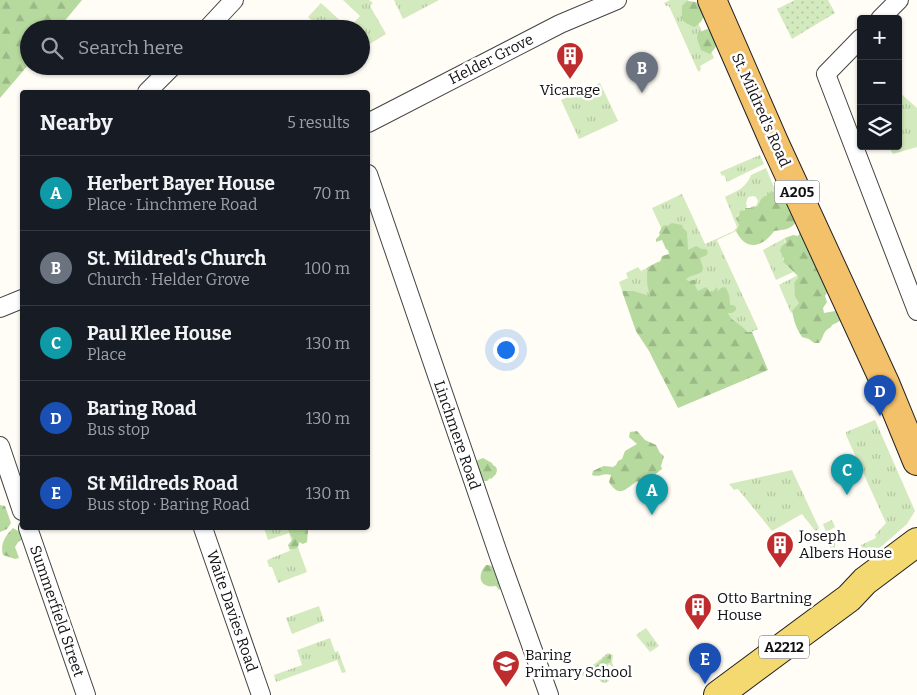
<!DOCTYPE html>
<meta charset="utf-8">
<style>
:root{--surface:#171b24;--page:#20242c;--text:#f1f3f6;--muted:#9ea1a6;--line:#363941;--accent:#da999c}
body{margin:0;font-family:Bitter,serif;background:var(--page);color:var(--text)}
.controls{position:absolute;right:15px;top:15px;display:grid;overflow:hidden;border-radius:5px;box-shadow:0 1px 4px #0004}
.controls button{width:45px;height:45px;display:grid;place-items:center;padding:0;border:0;border-bottom:1px solid var(--line);background:var(--surface);color:var(--text);font:25px sans-serif}
.you{position:absolute;left:505px;top:349px;width:18px;height:18px;margin:-12px;border:4px solid #fff;border-radius:50%;background:#1a73e8;box-shadow:0 0 0 8px #1a73e833}
.badge{display:grid;place-items:center;width:32px;height:32px;border-radius:50%;background:var(--accent);color:#fff;font-size:16px;font-weight:700}
.pin{position:absolute;translate:-50% -41px;filter:drop-shadow(0 1px 2px #0008)}
.pin::after{content:'';position:absolute;top:26px;width:18px;height:15px;background:inherit;clip-path:polygon(0 0,100% 0,50% 100%)}
.list{margin:0;padding:0;list-style:none}
h2{display:flex;justify-content:space-between;align-items:center;height:65px;margin:0;padding:0 20px;font-size:21px}
h2 small{font-size:16px;font-weight:400;color:var(--muted)}
.list li{display:grid;grid-template-columns:32px 1fr auto;gap:15px;align-items:center;box-sizing:border-box;height:75px;padding:0 20px;border-top:1px solid var(--line)}
.list b{display:block;font-size:19px;white-space:nowrap}
.list p{margin:0;font-size:16px;white-space:nowrap;color:var(--muted)}
.list em{font-size:16px;font-style:normal;color:var(--muted)}
.icon{flex:none;width:28px;height:28px;fill:none;stroke:currentColor;stroke-width:2;stroke-linecap:round;stroke-linejoin:round}
.map{position:relative;flex:none;width:917px;height:695px;overflow:hidden}
.search{position:absolute;background:var(--surface);box-shadow:0 1px 4px #0004;left:20px;top:20px;width:350px;height:55px;display:flex;align-items:center;gap:12px;box-sizing:border-box;padding:0 18px;border-radius:28px;color:var(--muted);font-size:19px}
.panel{position:absolute;background:var(--surface);box-shadow:0 1px 4px #0004;left:20px;top:90px;width:350px;height:440px;border-radius:5px}
.map>svg:first-child{display:block}
</style>
<div class="map">
<svg width="917" height="695" viewBox="0 0 917 695">
<defs>
<pattern id="grass-tufts" width="24" height="20" patternUnits="userSpaceOnUse" patternTransform="scale(1.25)"><rect width="24" height="20" fill="#d3e9be"/><path d="M3 7l-1-3M5 7V3M7 7l1-3M15 17l-1-3M17 17v-4M19 17l1-3" fill="none" stroke="#b4c7a2"/></pattern>
<pattern id="forest-firs" width="22" height="20" patternUnits="userSpaceOnUse" patternTransform="scale(1.25)"><rect width="22" height="20" fill="#b6d99e"/><path d="M5 1l3.5 6h-7zM16 11l3.5 6h-7z" fill="#9bb987"/></pattern>
<pattern id="park-dots" width="8" height="8" patternUnits="userSpaceOnUse" patternTransform="scale(1.25)"><rect width="8" height="8" fill="#d3e9be"/><path d="M2 2h.1M6 6h.1" fill="none" stroke="#b4c7a2" stroke-width="1.8" stroke-linecap="round"/></pattern>
</defs>
<rect width="100%" height="100%" fill="#fffdf5"/>
<g fill="url(#grass-tufts)">
<path d="M343 0H369L373 3 370 6 386 34 363 48 367 56 363 58 361 55V29H348L360 16Z"/>
<path d="M394 0H439L403 19Z"/>
<path d="M670 0H688L714 58 700 66 701 69 699 72 697 69 669 6H666L664 3Z"/>
<path d="M321 3 346 26 343 29H322L308 17Z"/>
<path d="M600 83 618 121 579 139 561 100Z"/>
<path d="M898 91 917 108V147L893 154 888 146H898Z"/>
<path d="M760 155 764 164 727 182 724 175 722 176 720 172Z"/>
<path d="M766 168 775 190 766 198 761 199 757 207H756L758 201 756 197 753 196 748 197 746 203 747 207 737 216V220L739 225 736 231 717 240 758 329 661 375 649 350 636 331 619 282 628 278 626 273 638 267 641 271 673 254 652 208 682 194 705 244 734 231 737 227 725 197C737 191 746 188 751 175Z"/>
<path d="M785 238 783 262 793 272 776 280 763 250Z"/>
<path d="M798 275V278L795 287 799 303 791 313 779 285Z"/>
<path d="M875 420 915 511 907 524 867 559 861 545 876 538 875 535 886 523 846 435V432Z"/>
<path d="M792 470 819 528 816 532 802 514 772 531 738 489 734 490 729 484Z"/>
<path d="M832 520 835 527 830 530 835 541V548L839 555 836 556 822 536 826 532 823 524Z"/>
<path d="M264 528H291L307 572 278 583 272 567H269L267 560 294 549 289 533 268 540Z"/>
<path d="M319 606 324 621 292 634 286 618Z"/>
<path d="M646 628 659 646 650 652 636 635Z"/>
<path d="M330 638 335 652 338 651 346 672 342 673 337 660 276 682 274 675 302 665 297 650Z"/>
<path d="M608 653 613 655 612 662 614 668 609 664C606 668 606 676 609 681L605 683 601 682 596 675 589 674 582 676V674C586 667 592 667 598 661 602 658 604 656 608 653Z"/>
</g>
<g fill="url(#forest-firs)">
<path d="M0 0H82L58 29H29V64L0 98Z"/>
<path d="M687 1 696 2C705 11 707 20 694 27L686 23 682 18V6Z"/>
<path d="M707 29 712 31 718 44 711 53 710 54 701 50 697 38 698 33Z"/>
<path d="M776 188H780L798 219C793 229 784 230 774 231 763 247 746 252 736 231L739 225 736 218 739 215 740 211 745 210V208H750L754 206 757 207 761 199 765 196 766 197C767 194 770 192 773 192Z"/>
<path d="M672 223 682 225 683 228 687 232 688 250 696 246 702 249H706L708 252 707 255 700 258 703 268 702 272C697 275 690 275 686 279L688 281 695 280 696 283 695 286 698 291 706 287 711 293 717 287 718 291 721 288 725 287C729 292 730 298 730 305H733L736 307V310L732 313H728C730 321 742 324 747 332H752L768 370 678 408 649 351 636 331 622 291H633L650 296C647 286 646 278 648 267L658 262H660L662 256 669 254 668 250 666 249 662 240 656 242V239L660 235 659 233 662 227 665 225 667 226Z"/>
<path d="M800 232 828 291 825 296 827 302 823 308 824 313 835 311 841 312 843 318 840 321 832 325 831 327C821 333 825 336 819 343H814L809 339 802 337C796 328 794 321 792 311L799 303C798 301 797 300 796 298 793 293 796 287 794 283L798 278V276L784 263 783 262 784 258 780 251 781 247 786 242 785 238 793 235 798 236Z"/>
<path d="M637 431 645 440 656 445 660 453 664 456 661 466 662 469 653 476 655 478 648 484 646 481 641 485 637 481C625 490 619 498 609 482L611 475C604 472 599 478 592 475L593 471 599 468 604 466 613 467 616 465 618 461 622 459 625 451 637 444 629 437 630 432Z"/>
<path d="M483 458 492 463 493 465 496 467 497 470 496 474 491 479 490 478 487 481H482L476 462 478 460Z"/>
<path d="M0 505 5 506 11 523 7 529 0 532Z"/>
<path d="M13 528 23 534 24 538 18 542 15 547 19 558 15 559 3 555C0 544 5 536 13 528Z"/>
<path d="M287 528H307L308 531 307 542 303 544 299 542C299 548 295 549 290 550L288 545 293 539Z"/>
<path d="M486 565H489L493 567 496 566 502 587 499 590 496 586C493 586 490 587 488 586 477 583 480 571 486 565Z"/>
<path d="M610 654 611 656V662L604 665 605 674 603 678 601 679 597 673 591 674 590 671C597 666 602 658 610 654Z"/>
</g>
<path fill="url(#park-dots)" d="M795 0H828L835 13 792 39 777 9Z"/>
<g fill="none" stroke-linecap="round" stroke-linejoin="round">
<defs>
<g id="minor">
<path d="M880 19 899 0"/>
<path d="M207 29 234 0"/>
<path d="M861 38 826 74 917 311"/>
<path d="M147 92 173 66"/>
<path d="M368 123 560 24 617 0"/>
<path d="M368 174 499 556 549 695"/>
<path d="M0 308 22 299"/>
<path d="M0 446 22 511"/>
<path d="M28 528 86 695"/>
<path d="M203 528 261 695"/>
</g>
<path id="primary" d="M718 695 849 598 865 581 917 542"/>
<path id="trunk" d="M712 0 774 142 885 383 917 461"/>
</defs>
<use href="#minor" stroke="#444" stroke-width="20"/>
<use href="#primary" stroke="#222" stroke-width="30"/>
<use href="#trunk" stroke="#222" stroke-width="30"/>
<use href="#minor" stroke="#fff" stroke-width="18"/>
<use href="#primary" stroke="#f4d970" stroke-width="28"/>
<use href="#trunk" stroke="#f2c169" stroke-width="28"/>
</g>
<defs>
<symbol id="building-pin" viewBox="-11 -11 22 30"><path d="M0 17L-7.5 6A9.5 9.5 0 1 1 7.5 6Z" fill="#be2c2d" stroke="#fff"/><path d="M-4-6H4V6H1V3H-1V6H-4ZM-2.5-4.3h1.7v1.8h-1.7ZM.8-4.3h1.7v1.8H.8ZM-2.5-1h1.7V.8h-1.7ZM.8-1h1.7V.8H.8Z" fill="#fff"/></symbol>
<symbol id="school-pin" viewBox="-11 -11 22 30"><path d="M0 17L-7.5 6A9.5 9.5 0 1 1 7.5 6Z" fill="#be2c2d" stroke="#fff"/><path d="M0-5L7-2L0 1L-7-2ZM-4 1L0 2.5L4 1V4Q0 6-4 4Z" fill="#fff"/></symbol>
</defs>
<g fill-rule="evenodd">
<use href="#building-pin" x="554" y="40" width="32" height="43"/>
<use href="#building-pin" x="764" y="529" width="32" height="43"/>
<use href="#building-pin" x="682" y="591" width="32" height="43"/>
<use href="#school-pin" x="490" y="648" width="32" height="43"/>
</g>
<g text-anchor="middle" stroke-width="5" stroke-linejoin="round" paint-order="stroke">
<g fill="#fff" stroke="#585858" stroke-width="1">
<rect x="774.5" y="180.5" width="45" height="23" rx="4"/>
<rect x="759" y="635.5" width="50" height="23" rx="4"/>
</g>
<g font-size="14" font-weight="bold" fill="#111">
<text x="797" y="197">A205</text>
<text x="784" y="652">A2212</text>
</g>
<g font-size="15" fill="#111" stroke="#fff">
<text transform="translate(491 59) rotate(-27)" y="5">Helder Grove</text>
<text transform="translate(761 110) rotate(66)" y="5">St. Mildred's Road</text>
<text transform="translate(457 435) rotate(71)" y="5">Linchmere Road</text>
<text transform="translate(57 611) rotate(71)" y="5">Summerfield Street</text>
<text transform="translate(232 611) rotate(71)" y="5">Waite Davies Road</text>
</g>
<g font-size="15" fill="#111" stroke="#fff" text-anchor="start">
<text x="570" y="95" text-anchor="middle">Vicarage</text>
<text x="799" y="541">Joseph<tspan x="799" dy="17">Albers House</tspan></text>
<text x="717" y="603">Otto Bartning<tspan x="717" dy="17">House</tspan></text>
<text x="525" y="660">Baring<tspan x="525" dy="17">Primary School</tspan></text>
</g>
</g>
</svg>
<div class="controls">
<button>+</button>
<button>−</button>
<button><svg class="icon" aria-label="layers" viewBox="0 0 24 24"><path d="M12 4l9 5-9 5-9-5zM3 14l9 5 9-5"/></svg></button>
</div>
<div class="you"></div>
<div class="pin badge" style="left:652px;top:515px;background:#0f9aa8">A</div>
<div class="pin badge" style="left:642px;top:93px;background:#6b7280">B</div>
<div class="pin badge" style="left:847px;top:495px;background:#0f9aa8">C</div>
<div class="pin badge" style="left:880px;top:416px;background:#1a4fb4">D</div>
<div class="pin badge" style="left:705px;top:684px;background:#1a4fb4">E</div>
<div class="search"><svg class="icon" aria-label="search" viewBox="0 0 24 24"><circle cx="10" cy="10" r="6"/><path d="M15 15l6 6"/></svg>Search here</div>
<section class="panel">
<h2>Nearby<small>5 results</small></h2>
<ul class="list">
<li><span class="badge" style="background:#0f9aa8">A</span><div><b>Herbert Bayer House</b><p>Place · Linchmere Road</p></div><em>70 m</em></li>
<li><span class="badge" style="background:#6b7280">B</span><div><b>St. Mildred's Church</b><p>Church · Helder Grove</p></div><em>100 m</em></li>
<li><span class="badge" style="background:#0f9aa8">C</span><div><b>Paul Klee House</b><p>Place</p></div><em>130 m</em></li>
<li><span class="badge" style="background:#1a4fb4">D</span><div><b>Baring Road</b><p>Bus stop</p></div><em>130 m</em></li>
<li><span class="badge" style="background:#1a4fb4">E</span><div><b>St Mildreds Road</b><p>Bus stop · Baring Road</p></div><em>130 m</em></li>
</ul>
</section>
</div>
